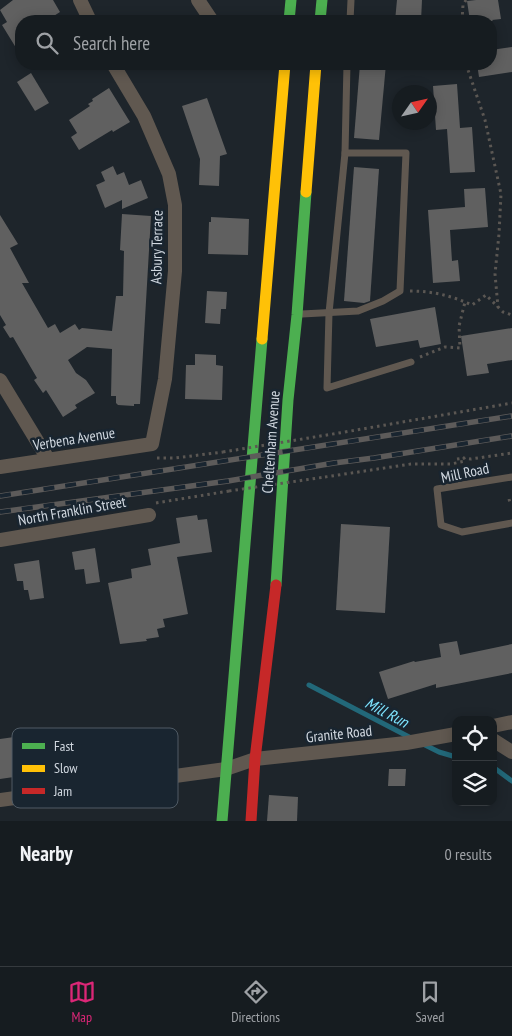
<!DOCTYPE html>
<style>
:root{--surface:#161c20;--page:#1f2529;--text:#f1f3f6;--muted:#9ea1a5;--line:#353a3e;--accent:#db2777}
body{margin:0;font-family:"PT Sans Narrow",sans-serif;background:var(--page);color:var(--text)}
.controls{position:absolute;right:15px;bottom:15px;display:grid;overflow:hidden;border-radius:10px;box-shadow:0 2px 12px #0003}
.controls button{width:45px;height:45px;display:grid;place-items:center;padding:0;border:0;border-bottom:1px solid var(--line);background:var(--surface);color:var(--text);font:25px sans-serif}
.compass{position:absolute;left:392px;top:85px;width:45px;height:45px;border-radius:50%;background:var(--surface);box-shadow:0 2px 12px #0003;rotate:56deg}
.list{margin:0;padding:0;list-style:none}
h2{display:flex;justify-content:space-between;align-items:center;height:65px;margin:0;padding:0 20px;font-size:21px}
h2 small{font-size:16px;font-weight:400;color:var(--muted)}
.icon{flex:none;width:28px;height:28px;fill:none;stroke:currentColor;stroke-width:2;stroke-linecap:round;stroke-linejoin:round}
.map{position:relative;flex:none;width:512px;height:821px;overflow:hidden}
.search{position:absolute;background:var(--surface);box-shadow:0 2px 12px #0003;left:15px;right:15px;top:15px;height:55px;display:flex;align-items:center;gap:12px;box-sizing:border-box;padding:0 18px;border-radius:20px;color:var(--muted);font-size:19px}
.sheet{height:145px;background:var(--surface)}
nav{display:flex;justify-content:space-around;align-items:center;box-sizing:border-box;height:70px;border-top:1px solid var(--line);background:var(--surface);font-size:14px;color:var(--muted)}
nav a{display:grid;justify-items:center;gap:2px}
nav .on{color:var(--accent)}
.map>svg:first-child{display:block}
</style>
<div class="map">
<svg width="512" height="821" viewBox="0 0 512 821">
<rect width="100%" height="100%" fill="#1e252b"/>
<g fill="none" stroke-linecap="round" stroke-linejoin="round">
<g stroke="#226879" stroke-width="5">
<path d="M309 685 413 739"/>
<path d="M423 744 439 752 456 757"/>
<path d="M493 767 512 781"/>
</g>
</g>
<g fill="#606060">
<path d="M13 0H53L60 12 46 21H21V56L2 25 7 22 0 10Z"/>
<path d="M397 0H422L421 21H395Z"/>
<path d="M476 0H498L501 19 492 20 493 21H470L467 1Z"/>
<path d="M512 47V72L479 77 477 64H491V50Z"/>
<path d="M360 64H386L379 140 354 138Z"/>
<path d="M31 73 49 103 35 111 17 82Z"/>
<path d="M457 84 460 128 472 127 475 172 450 173 447 129 436 130 433 86Z"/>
<path d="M109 88 130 122 113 132 112 130 79 150 71 137 77 133 69 120 90 106 88 104 93 101 92 99Z"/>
<path d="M207 98 227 154 220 156 219 186 199 185 200 159 182 106Z"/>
<path d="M113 166 117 175 124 172 129 185 141 180 148 198 122 209V200L105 208 96 185 105 181 101 172Z"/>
<path d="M354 167 379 169 370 301 364 303 344 301Z"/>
<path d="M485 188 488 227 450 230 452 261 458 260 460 281 433 283 428 210 465 207 464 189Z"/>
<path d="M122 214 151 216 140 404H134V406L118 405 116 403V396H111L112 349 87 347 68 360 76 373 86 380 95 393 75 405 77 408 63 417 46 390 43 393 34 380 37 378 13 337 10 338 3 327 6 325 0 315V215L18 244 10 248 29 283H22L48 328 55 324 60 333 75 324 79 330 82 328 112 331 116 296H123L124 251 120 250Z"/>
<path d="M211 217 249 219 248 255 208 254 209 222H211Z"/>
<path d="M207 291 227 292 226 309H221L220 324 205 323Z"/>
<path d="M435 307 441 344 420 348 418 340 376 347 370 319Z"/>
<path d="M512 328V360L487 364 489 373 467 376 461 336Z"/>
<path d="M195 354 216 355V365L223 366 222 400 185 399 186 365H195Z"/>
<path d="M197 515 198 520 207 519 212 552 177 557 188 614 163 619 165 627 157 629 159 637 146 639 147 641 120 644 108 583 132 578 131 569 151 565 148 549 180 543 176 518Z"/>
<path d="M341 524 390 527 385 613 336 610Z"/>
<path d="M95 548 100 582 86 584 84 569 75 570 72 552Z"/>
<path d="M39 560 44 598 30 600 28 590H24L23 581H17L14 564Z"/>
<path d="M457 641 460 655 512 644V673L436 688V684L388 699 379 672 414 661 415 662 441 657 439 644Z"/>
<path d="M91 728 92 737 95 736 99 758H96L97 765 0 779V739L43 733 44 735H46Z"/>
<path d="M389 769H406L405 786H388Z"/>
<path d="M269 795 298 797 297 821H267Z"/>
</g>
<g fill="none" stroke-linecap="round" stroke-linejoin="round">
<g stroke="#5b5753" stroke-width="3" stroke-dasharray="2.5 4" stroke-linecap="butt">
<path d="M462 21 463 5 466 0"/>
<path d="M466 64 485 120 501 194 499 234 495 274 498 307"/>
<path d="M410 291C433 291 452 296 472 305L486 295 503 312 512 315"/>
<path d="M420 357 445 347 460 348 459 326 465 302"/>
<path d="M345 432 512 403"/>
<path d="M157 458H175L223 452"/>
<path d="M457 459 464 458"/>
<path d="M325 477 411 464H451L465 461 464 458 471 459 512 453"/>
<path d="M509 499 510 503"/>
<path d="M156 503 229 491"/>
</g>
<g stroke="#605850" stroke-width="7">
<path d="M350 21 351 0"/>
<path d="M347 64 345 153 329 313 327 388 411 362"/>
<path d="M302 314 358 311 383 301 400 291 406 153H345"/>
<path d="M512 477 437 489 441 525 462 532 512 523"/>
</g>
<g stroke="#605850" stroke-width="14">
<path d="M80 0 90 21"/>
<path d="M198 0 212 21"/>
<path d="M0 380 48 459"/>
<path d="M0 467 152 444 165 379 175 271V205L169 174 144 116 113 64"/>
<path d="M0 540 149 515"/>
<path d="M493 726 512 722"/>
<path d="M493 740 512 752"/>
<path d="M0 800 226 769 255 759 406 743 456 734"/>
</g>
<g stroke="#4caf50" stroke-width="11">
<path d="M289 21 291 0"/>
<path d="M320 21 322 0"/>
<path d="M276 585 288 400 297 315 306 192"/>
<path d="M222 821 262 339"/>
</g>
<g stroke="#ffc107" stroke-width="11">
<path d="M306 192 316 64"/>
<path d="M262 339 285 64"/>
</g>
<path stroke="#c62828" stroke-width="11" d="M251 821 255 759 276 585"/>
<defs>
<g id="rail">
<path d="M0 496 512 416"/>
<path d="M0 512 228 481 334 463 374 458 512 436"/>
</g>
</defs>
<use href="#rail" stroke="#5d5b5a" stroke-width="5.5"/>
<use href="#rail" stroke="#192530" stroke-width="4" stroke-dasharray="11" stroke-linecap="butt"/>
<g stroke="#5b5753" stroke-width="3" stroke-dasharray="2.5 4" stroke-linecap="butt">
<path d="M223 452 345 432"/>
<path d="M229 491 325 477"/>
</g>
</g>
<g text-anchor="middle" stroke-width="5" stroke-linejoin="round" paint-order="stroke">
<g font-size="15" fill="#d1d8e0" stroke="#192530">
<text transform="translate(157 247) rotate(-89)" y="5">Asbury Terrace</text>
<text transform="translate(74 439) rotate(-9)" y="5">Verbena Avenue</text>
<text transform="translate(271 442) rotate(-86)" y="5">Cheltenham Avenue</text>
<text transform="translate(465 473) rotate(-12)" y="5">Mill Road</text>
<text transform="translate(72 511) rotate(-10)" y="5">North Franklin Street</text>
<text transform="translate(339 734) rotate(-6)" y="5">Granite Road</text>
</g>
<g font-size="16" font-style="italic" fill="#7ee4fe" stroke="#192530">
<text transform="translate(387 712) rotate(28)" y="6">Mill Run</text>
</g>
</g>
<rect x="12" y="728" width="166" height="80" rx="8" fill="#192530" stroke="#505b65" stroke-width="1"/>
<rect x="22" y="743" width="23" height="6" fill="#4caf50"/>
<rect x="22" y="765" width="23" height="7" fill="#ffc107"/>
<rect x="22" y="788" width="23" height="6" fill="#c62828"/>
<g font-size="14" fill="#d1d8e0">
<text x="54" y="751">Fast</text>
<text x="54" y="773">Slow</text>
<text x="54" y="796">Jam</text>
</g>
</svg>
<div class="controls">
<button><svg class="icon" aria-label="locate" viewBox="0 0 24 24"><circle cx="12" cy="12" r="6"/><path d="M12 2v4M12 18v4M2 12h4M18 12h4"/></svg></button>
<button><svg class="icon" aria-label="layers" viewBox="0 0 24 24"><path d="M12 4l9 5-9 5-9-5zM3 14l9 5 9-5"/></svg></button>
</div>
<svg class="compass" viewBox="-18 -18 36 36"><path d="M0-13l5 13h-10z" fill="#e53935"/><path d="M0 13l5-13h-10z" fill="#9ea1a5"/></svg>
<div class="search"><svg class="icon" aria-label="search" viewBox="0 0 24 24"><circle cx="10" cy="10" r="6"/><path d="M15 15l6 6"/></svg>Search here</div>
</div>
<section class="sheet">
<h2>Nearby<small>0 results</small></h2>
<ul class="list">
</ul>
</section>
<nav>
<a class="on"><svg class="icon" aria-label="map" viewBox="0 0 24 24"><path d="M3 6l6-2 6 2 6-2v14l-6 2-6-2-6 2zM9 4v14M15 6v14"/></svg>Map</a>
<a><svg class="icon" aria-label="directions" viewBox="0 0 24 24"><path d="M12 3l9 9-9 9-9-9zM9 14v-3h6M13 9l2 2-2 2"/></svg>Directions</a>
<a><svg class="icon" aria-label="saved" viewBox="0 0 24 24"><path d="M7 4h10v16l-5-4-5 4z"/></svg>Saved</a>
</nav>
